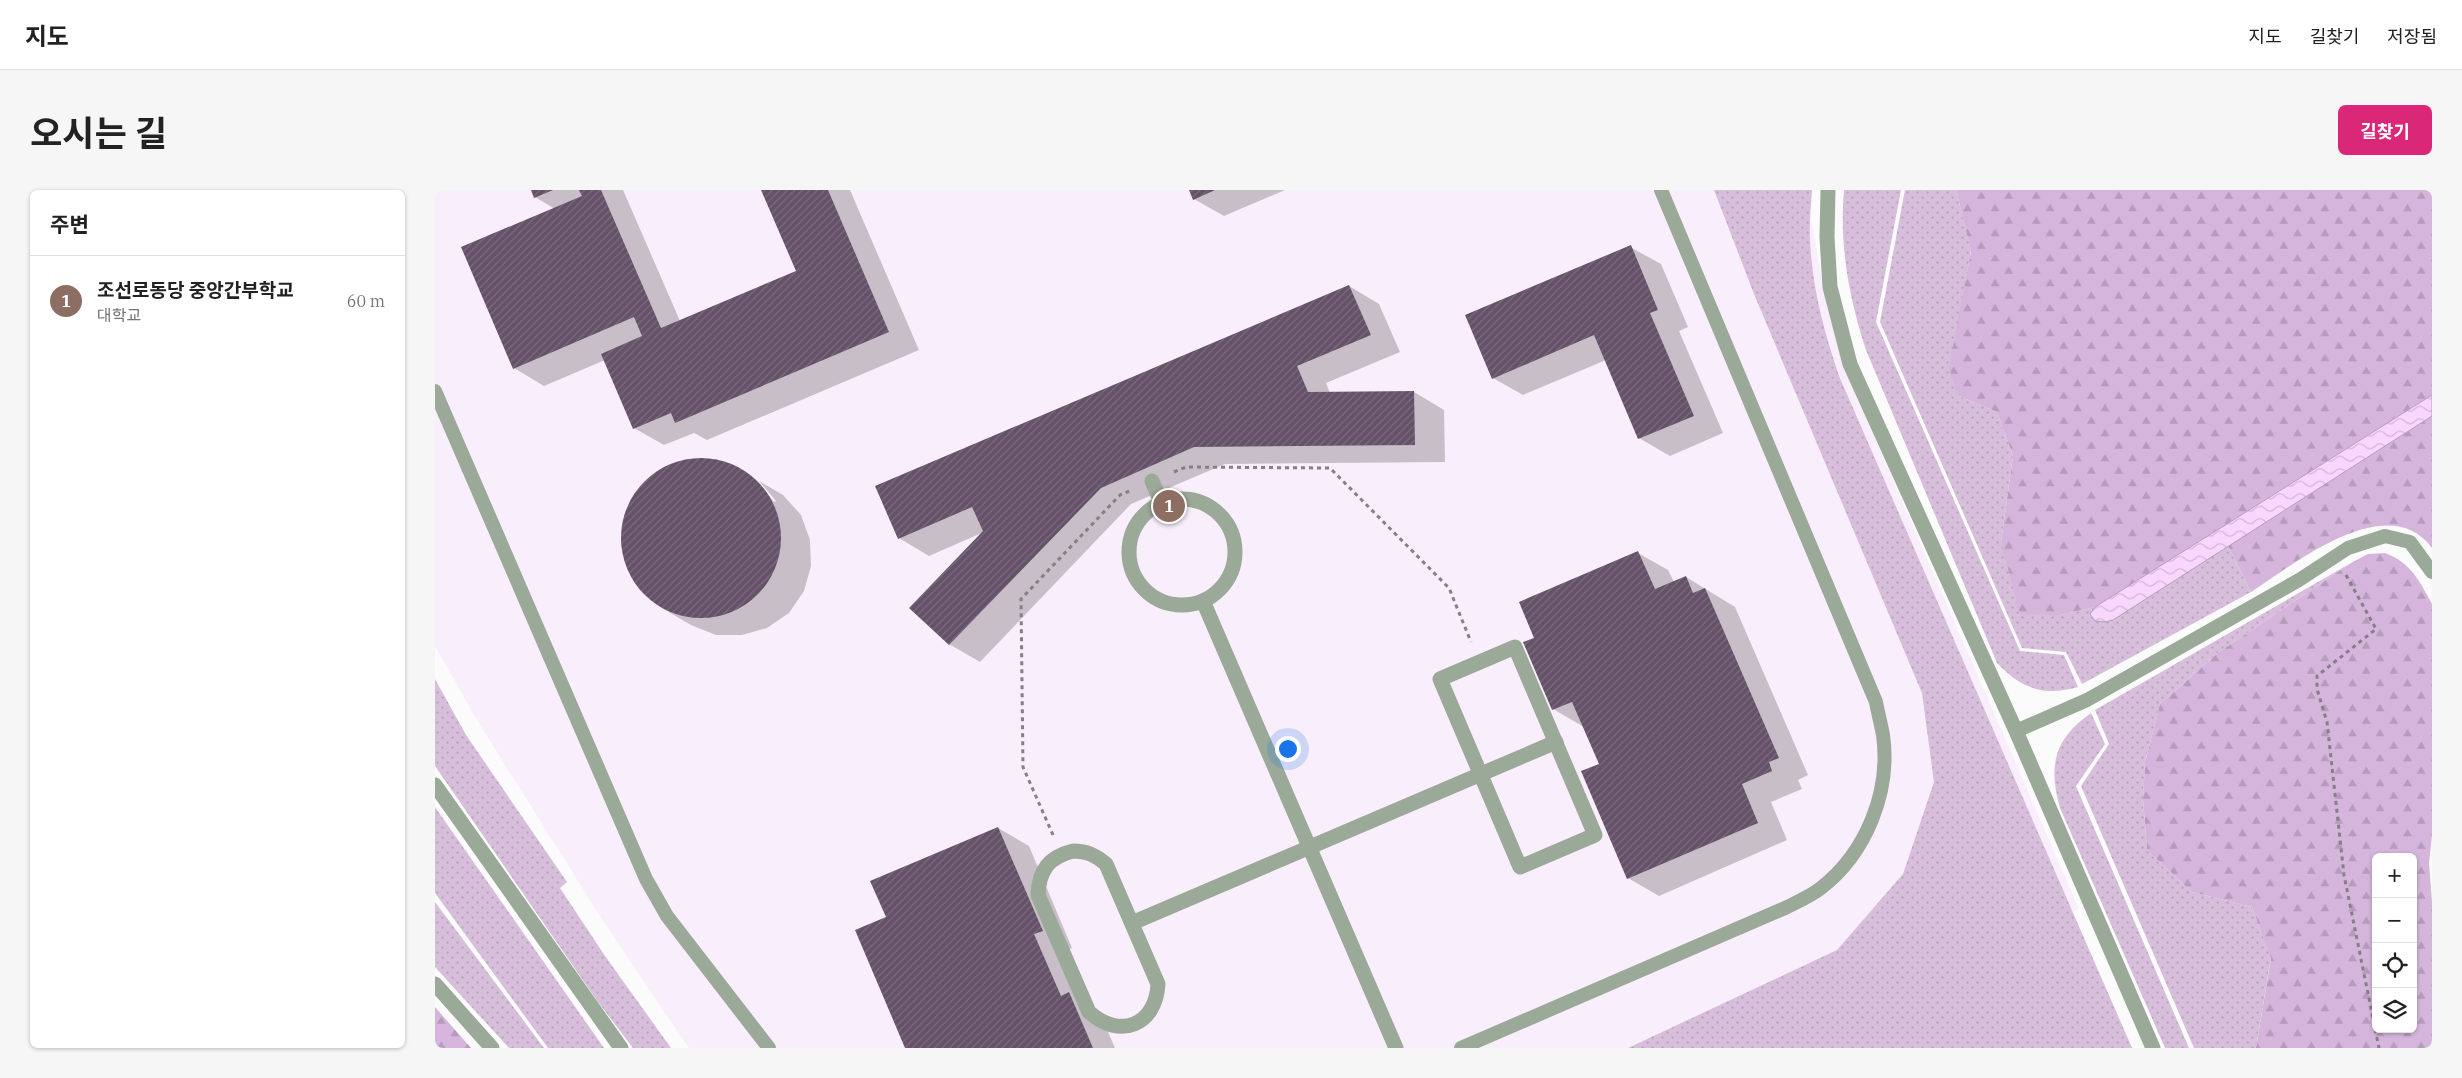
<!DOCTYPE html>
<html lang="ko">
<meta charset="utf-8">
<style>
:root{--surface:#fff;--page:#f6f6f6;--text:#222;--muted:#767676;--line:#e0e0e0;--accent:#db2777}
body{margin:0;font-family:"IBM Plex Serif","Noto Sans KR",serif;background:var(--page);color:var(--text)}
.controls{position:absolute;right:15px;bottom:15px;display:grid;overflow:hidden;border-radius:8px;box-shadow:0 1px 4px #0004}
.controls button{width:45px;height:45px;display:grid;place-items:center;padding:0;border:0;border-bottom:1px solid var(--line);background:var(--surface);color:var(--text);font:25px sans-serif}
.you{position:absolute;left:852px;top:558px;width:18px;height:18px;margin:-12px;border:4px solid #fff;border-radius:50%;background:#1a73e8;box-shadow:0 0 0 8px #1a73e833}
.badge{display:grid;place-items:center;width:32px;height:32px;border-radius:50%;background:var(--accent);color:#fff;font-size:16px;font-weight:700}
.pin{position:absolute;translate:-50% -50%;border:2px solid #fff;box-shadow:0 1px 5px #0006}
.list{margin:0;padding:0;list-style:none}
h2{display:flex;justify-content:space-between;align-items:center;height:65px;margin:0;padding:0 20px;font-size:21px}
h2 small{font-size:16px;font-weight:400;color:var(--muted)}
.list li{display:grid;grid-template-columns:32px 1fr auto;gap:15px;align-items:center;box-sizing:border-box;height:90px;padding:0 20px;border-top:1px solid var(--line)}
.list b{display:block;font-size:19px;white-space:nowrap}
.list p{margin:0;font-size:16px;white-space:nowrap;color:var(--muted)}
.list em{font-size:16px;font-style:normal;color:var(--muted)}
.icon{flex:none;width:28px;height:28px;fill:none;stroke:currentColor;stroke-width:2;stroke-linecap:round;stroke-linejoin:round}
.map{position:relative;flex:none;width:1997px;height:858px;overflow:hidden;border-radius:8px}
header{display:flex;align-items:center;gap:30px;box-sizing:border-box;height:70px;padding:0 25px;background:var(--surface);border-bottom:1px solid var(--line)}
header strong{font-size:24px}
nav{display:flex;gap:28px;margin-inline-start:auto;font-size:18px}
.intro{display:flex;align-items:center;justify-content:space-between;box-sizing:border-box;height:120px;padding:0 30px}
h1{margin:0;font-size:35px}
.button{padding:12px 22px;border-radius:8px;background:var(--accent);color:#fff;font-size:18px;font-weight:700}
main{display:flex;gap:30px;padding:0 30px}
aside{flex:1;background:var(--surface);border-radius:8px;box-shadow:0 1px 4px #0004}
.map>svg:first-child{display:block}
</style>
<header>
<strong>지도</strong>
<nav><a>지도</a><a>길찾기</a><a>저장됨</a></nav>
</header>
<div class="intro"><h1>오시는 길</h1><a class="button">길찾기</a></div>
<main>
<aside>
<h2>주변<small></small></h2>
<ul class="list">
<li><span class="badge" style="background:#8d6e63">1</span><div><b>조선로동당 중앙간부학교</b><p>대학교</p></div><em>60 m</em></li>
</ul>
</aside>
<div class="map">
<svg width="1997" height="858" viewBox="0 0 1997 858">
<defs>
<pattern id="grass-dots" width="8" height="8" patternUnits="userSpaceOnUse" patternTransform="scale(1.25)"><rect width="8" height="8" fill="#d7bedb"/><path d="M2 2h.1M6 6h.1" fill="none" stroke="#b8a2bc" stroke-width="1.8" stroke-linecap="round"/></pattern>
<pattern id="forest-firs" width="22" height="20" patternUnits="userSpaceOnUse" patternTransform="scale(1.25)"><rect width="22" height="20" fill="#d5b5db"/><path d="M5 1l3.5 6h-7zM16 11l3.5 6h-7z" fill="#b69bbc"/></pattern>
<pattern id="water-waves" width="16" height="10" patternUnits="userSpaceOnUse" patternTransform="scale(1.25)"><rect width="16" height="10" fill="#f8d6fe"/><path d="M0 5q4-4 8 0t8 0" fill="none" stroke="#d4b7d9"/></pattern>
<pattern id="building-hatch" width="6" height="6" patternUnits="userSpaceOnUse" patternTransform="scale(1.25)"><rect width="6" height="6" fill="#655269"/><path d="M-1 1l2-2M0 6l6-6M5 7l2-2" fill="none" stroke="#7a6c7e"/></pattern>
</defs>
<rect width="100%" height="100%" fill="#fbfbfb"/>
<path fill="#f9eefb" d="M0 0H1371L1387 90 1408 175 1644 719 1327 858H254L168 731 42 530 0 456Z"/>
<g fill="url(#grass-dots)">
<path d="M1279 0H1377C1376 17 1374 34 1375 50 1377 98 1389 141 1404 186L1697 858H1193L1402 760 1468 684 1499 592 1487 503 1319 104Z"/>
<path d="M1409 0H1466L1441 132 1585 461 1629 465 1643 497C1608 507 1586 498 1562 473L1431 160C1414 108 1404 55 1409 0Z"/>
<path d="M1470 0H1521L1536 60 1530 96 1522 205 1562 222 1578 266 1566 352 1625 425 1660 417 1655 424 1660 431 1670 432 1678 430 1793 356 1816 402 1647 494 1631 462 1587 458 1445 132Z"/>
<path d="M1916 373 1784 462 1725 514 1710 572 1708 609 1712 660 1757 702 1817 717 1836 767 1821 858H1759L1646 596 1674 554 1660 520Z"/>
<path d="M0 489 31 545 132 692 125 698 170 766 236 858H198L163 812 0 576Z"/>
<path d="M1656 523 1670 554 1641 596 1754 858H1730L1625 618C1613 576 1619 549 1656 523Z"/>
<path d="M0 617 169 858H113L0 703Z"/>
<path d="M0 712 109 858H74L0 777Z"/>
</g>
<g fill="url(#forest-firs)" fill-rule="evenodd">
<path d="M1521 0H1997V205L1660 417 1625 425 1585 424 1566 352 1578 266 1562 222 1522 205 1514 178 1536 61Z"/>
<path d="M1997 226V358C1953 298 1859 374 1816 402L1793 356Z"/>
<path d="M1950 363C1976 373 1984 390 1997 414V645L1994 673 1997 712V858H1821L1836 768 1817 717 1757 702 1712 660 1708 609 1710 572 1725 514 1784 462 1916 373 1933 364ZM1941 667H1978V839H1941Z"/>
<path d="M0 817 36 858H0Z"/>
</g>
<path fill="url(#water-waves)" stroke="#b69cbb" d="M1997 205V226L1678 430 1670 432 1660 431 1655 424 1660 417Z"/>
<g fill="#0003">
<path d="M97 0H188L245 131 362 81 327 0H415L484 160 272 250 259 243 229 255 199 238 170 170 109 196 79 178 120 19 100 7Z"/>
<path d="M755 0H850L789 26 759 9Z"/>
<path d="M1195 57 1226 74 1253 137 1244 141 1288 243 1235 266 1204 248 1171 170 1088 205 1058 188Z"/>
<path d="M914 96 944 114 965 162 891 193 895 203 979 202 1009 220 1010 272 790 274 696 314 545 472 514 454 549 342 494 366 464 348Z"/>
<path d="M269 269 295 274 320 289 339 312 341 311 324 291 348 305 366 325 375 350 376 376 369 401 354 423 332 438 307 445H281L256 435 225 417 205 400 192 378 186 352 189 326 201 302 219 284 242 272Z"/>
<path d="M1203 363 1233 380 1239 392 1251 387 1300 417 1373 585 1363 590 1367 599 1336 612 1352 650 1224 706 1193 688 1165 574 1149 537 1118 519 1101 448Z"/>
<path d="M563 638 594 656 637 758 629 762 651 814 664 821 680 858H471L453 728Z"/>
</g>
<g fill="url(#building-hatch)">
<path d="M96 0H118L99 8Z"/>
<path d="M144 0H166L226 138 361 81 326 0H393L454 142 240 233 236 223 198 239 166 164 207 146 199 127 78 179 26 57 147 6Z"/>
<path d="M754 0H780L758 10Z"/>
<path d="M1196 55 1223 120 1215 123 1259 226 1203 249 1159 145 1057 189 1030 125Z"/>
<path d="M914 95 936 145 862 176 873 202 979 201 980 255 759 257 666 298 514 455 474 418 548 341 537 317 463 349 440 296Z"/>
<circle cx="266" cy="348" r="80"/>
<path d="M1203 361 1220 399 1251 386 1258 403 1270 398 1344 568 1334 572 1337 581 1307 594 1323 633 1192 689 1146 581 1164 574 1137 512 1117 520 1088 452 1099 448 1084 412Z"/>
<path d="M563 637 608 741 599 744 626 806 634 802 658 858H470L420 740 451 727 435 691Z"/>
</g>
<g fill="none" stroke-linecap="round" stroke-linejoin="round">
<g stroke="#848086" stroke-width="3" stroke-dasharray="4 4" stroke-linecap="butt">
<path d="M739 282 751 277 895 278 1014 398 1036 452"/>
<path d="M1911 385 1941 439 1882 486V499L1892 532 1909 685 1944 858"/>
<path d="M618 645 588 577 586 409 685 305 697 300"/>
</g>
<g stroke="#9aa998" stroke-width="14">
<path d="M0 201 211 689 232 726 334 858"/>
<path d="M1581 541 1652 510 1864 390 1913 358 1950 346 1975 352 1997 382"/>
<path d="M1026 858 1350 718C1362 712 1376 706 1386 698 1431 663 1456 602 1448 545 1446 534 1443 523 1441 512L1226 0"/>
</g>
<g stroke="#9aa998" stroke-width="15">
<path d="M1393 0 1392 47 1395 97 1415 174 1581 541 1718 858"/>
<path d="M717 291 726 312"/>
<circle cx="747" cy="362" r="53"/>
<path d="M768 411 961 858"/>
<path d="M1080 457 1160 645 1085 677 1005 489Z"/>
<path d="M0 595 186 858"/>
<path d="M638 661C652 661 660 665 671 674L723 794C721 835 685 850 654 822L603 705C604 680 614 667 638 661Z"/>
<path d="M697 733 1121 552"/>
<path d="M0 794 57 858"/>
</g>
</g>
</svg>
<div class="controls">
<button>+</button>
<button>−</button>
<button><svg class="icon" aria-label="locate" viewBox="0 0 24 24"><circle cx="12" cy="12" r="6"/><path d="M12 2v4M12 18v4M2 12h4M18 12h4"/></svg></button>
<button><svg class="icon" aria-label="layers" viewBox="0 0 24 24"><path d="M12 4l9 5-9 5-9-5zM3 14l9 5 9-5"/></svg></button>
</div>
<div class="you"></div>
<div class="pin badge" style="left:734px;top:316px;background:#8d6e63">1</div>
</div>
</main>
